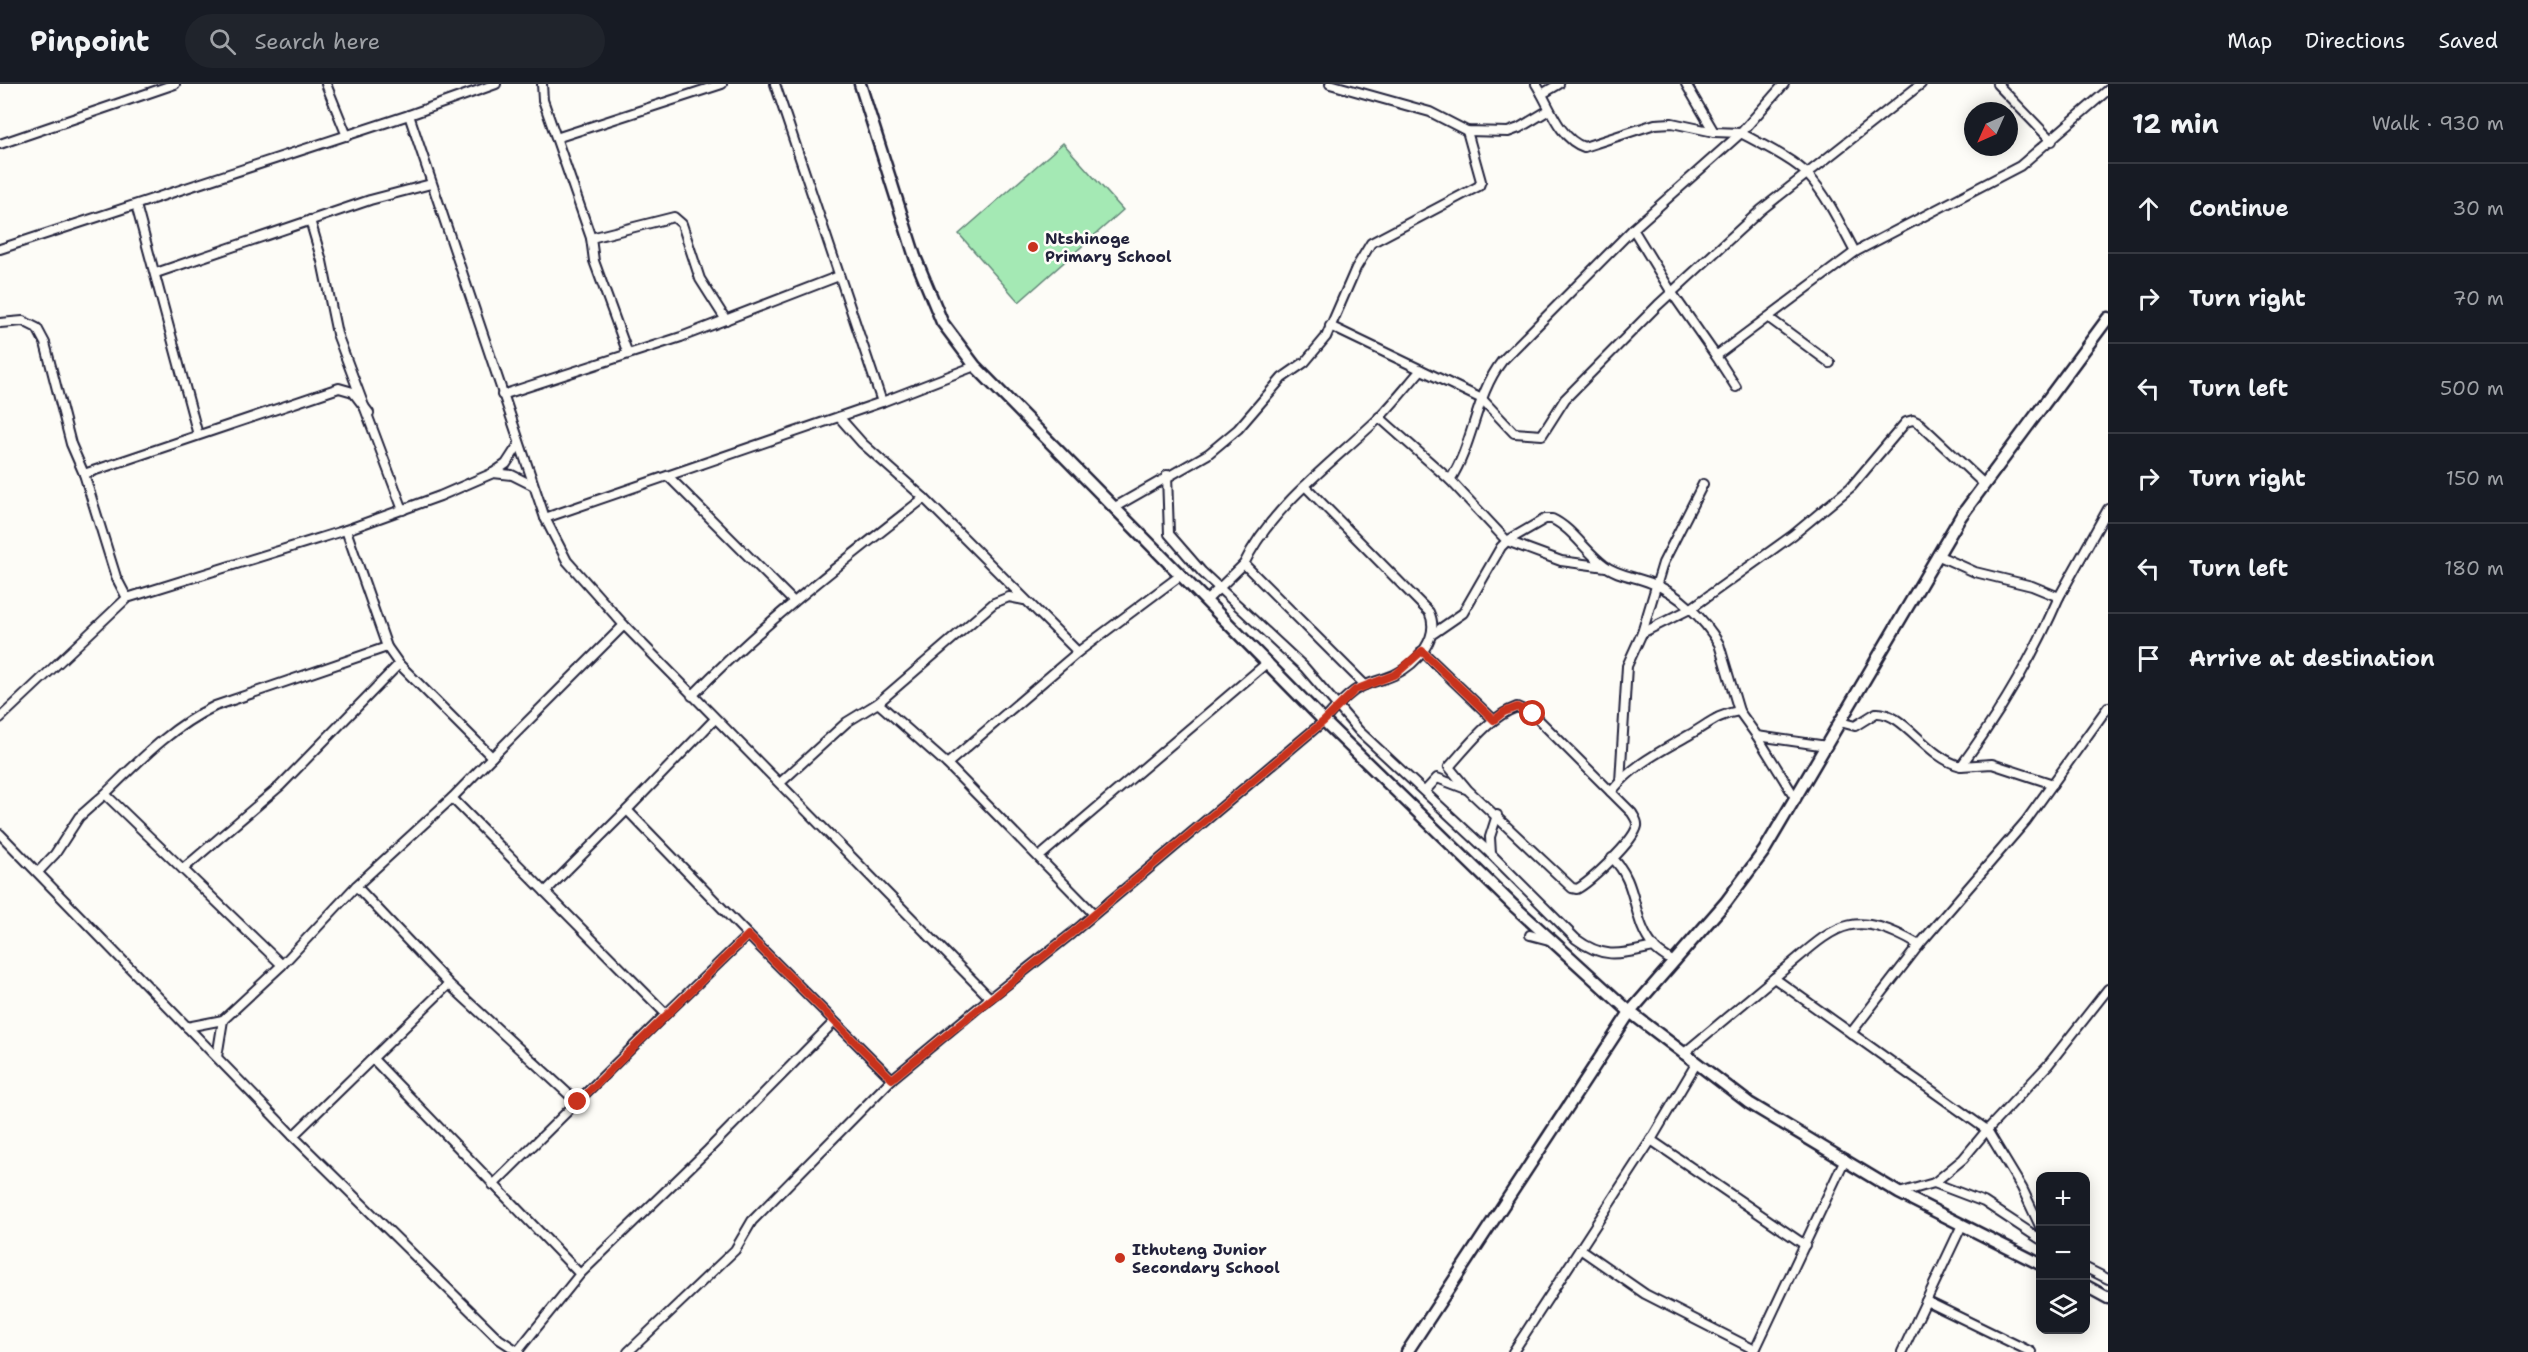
<!DOCTYPE html>
<meta charset="utf-8">
<style>
:root{--surface:#171b24;--page:#20242c;--text:#f1f3f6;--muted:#9ea1a6;--line:#363941}
body{margin:0;font-family:"Shantell Sans",sans-serif;background:var(--page);color:var(--text)}
.controls{position:absolute;right:18px;bottom:18px;display:grid;overflow:hidden;border-radius:12px;box-shadow:0 3px 15px #0003}
.controls button{width:54px;height:54px;display:grid;place-items:center;padding:0;border:0;border-bottom:2px solid var(--line);background:var(--surface);color:var(--text);font:30px sans-serif}
.compass{position:absolute;left:1964px;top:18px;width:54px;height:54px;border-radius:50%;background:var(--surface);box-shadow:0 3px 15px #0003;rotate:225deg}
.stop{position:absolute;width:18px;height:18px;margin:-14px;border:4px solid #c8321e;border-radius:50%;background:#fff}
.stop.end{background:#c8321e;border-color:#fff;box-shadow:0 2px 6px #0008}
.list{margin:0;padding:0;list-style:none}
h2{display:flex;justify-content:space-between;align-items:center;height:78px;margin:0;padding:0 24px;font-size:26px}
h2 small{font-size:20px;font-weight:400;color:var(--muted)}
.list li{display:grid;grid-template-columns:39px 1fr auto;gap:18px;align-items:center;box-sizing:border-box;height:90px;padding:0 24px;border-top:2px solid var(--line)}
.list b{display:block;font-size:22px;white-space:nowrap}
.list em{font-size:20px;font-style:normal;color:var(--muted)}
.icon{flex:none;width:33px;height:33px;fill:none;stroke:currentColor;stroke-width:2;stroke-linecap:round;stroke-linejoin:round}
.map{position:relative;flex:none;width:2108px;height:1268px;overflow:hidden}
header{display:flex;align-items:center;gap:36px;box-sizing:border-box;height:84px;padding:0 30px;background:var(--surface);border-bottom:2px solid var(--line)}
header strong{font-size:28px}
nav{display:flex;gap:33px;margin-inline-start:auto;font-size:21px}
.search{width:420px;height:54px;background:var(--page);display:flex;align-items:center;gap:15px;box-sizing:border-box;padding:0 21px;border-radius:33px;color:var(--muted);font-size:22px}
main{display:flex}
aside{flex:1;background:var(--surface)}
.map>svg:first-child{display:block}
</style>
<header>
<strong>Pinpoint</strong>
<div class="search"><svg class="icon" aria-label="search" viewBox="0 0 24 24"><circle cx="10" cy="10" r="6"/><path d="M15 15l6 6"/></svg>Search here</div>
<nav><a>Map</a><a>Directions</a><a>Saved</a></nav>
</header>
<main>
<div class="map">
<svg width="2108" height="1268" viewBox="0 0 2108 1268">
<rect width="100%" height="100%" fill="#fdfcf7"/>
<filter id="ink" filterUnits="userSpaceOnUse"><feTurbulence type="fractalNoise" baseFrequency=".0167" numOctaves="2"/><feDisplacementMap in="SourceGraphic" scale="12" xChannelSelector="R" yChannelSelector="G"/><feConvolveMatrix kernelMatrix="1 2 1 2 8 2 1 2 1" color-interpolation-filters="sRGB"/></filter>
<g filter="url(#ink)">
<path fill="#a4e9b4" stroke="#638678" stroke-width="1.5" d="M1063 59 1123 126 1019 218 959 150Z"/>
<g fill="none" stroke-linecap="round" stroke-linejoin="round">
<defs>
<g id="street">
<path d="M326 0 347 52"/>
<path d="M496 0 409 31 545 434 882 318 975 282"/>
<path d="M542 0 543 16 591 154"/>
<path d="M775 0 882 318"/>
<path d="M1330 0 1430 28 1467 47 1508 48 1519 44 1549 26"/>
<path d="M1536 0C1549 20 1559 55 1584 63L1655 40 1672 39 1714 48 1741 49 1784 0"/>
<path d="M1686 0 1714 48"/>
<path d="M1997 0 2052 57"/>
<path d="M1542 10 1559 0"/>
<path d="M556 54 722 0"/>
<path d="M0 60 175 0"/>
<path d="M136 121 198 351"/>
<path d="M310 136 322 177 337 250 403 426"/>
<path d="M1633 145 1672 209 1716 272 1855 168 2020 82 2108 6"/>
<path d="M0 165 409 31"/>
<path d="M156 189 370 116 431 100"/>
<path d="M1769 234 1830 279"/>
<path d="M0 239 23 237 37 244 45 259 71 360 84 390 116 493 127 514"/>
<path d="M1330 242 1482 315 1514 349 1542 351 1565 315 1658 221 1761 126 1921 0"/>
<path d="M628 270 594 177 591 154 674 133 682 140 700 195 726 236"/>
<path d="M1716 272 1736 303"/>
<path d="M502 311 681 253 839 192"/>
<path d="M839 333 862 359 924 414 1078 568 1181 491"/>
<path d="M1379 333 1450 396"/>
<path d="M493 389 506 380 519 360"/>
<path d="M84 390 339 304 353 308 369 329"/>
<path d="M1167 391 1169 450 1202 488 1304 583 1359 647 1491 770 1576 855C1604 876 1621 870 1653 863"/>
<path d="M669 393 794 518"/>
<path d="M1115 423 1208 370 1238 345 1282 294 1305 278 1326 253 1356 184 1371 159 1479 102 1481 97 1467 47"/>
<path d="M545 434 567 477 624 541 990 914 1071 850 1324 637C1333 626 1343 615 1354 607 1366 598 1381 597 1394 591 1417 580 1441 553 1429 528L1305 402"/>
<path d="M346 446 387 563 399 580 492 673 624 541"/>
<path d="M1244 480C1271 423 1333 378 1378 335 1393 320 1407 302 1421 286"/>
<path d="M2059 513 2108 425"/>
<path d="M1207 516 1244 480 1365 601"/>
<path d="M1434 549 1463 529 1501 463 1507 457 1561 477 1606 483"/>
<path d="M1642 549 1690 525 1793 451 1851 403 1906 338 1913 336 1919 339 1983 399"/>
<path d="M1422 567 1494 636"/>
<path d="M692 612C763 539 844 477 924 414"/>
<path d="M878 619 994 519 1009 513 1024 516"/>
<path d="M1517 623 1533 630 1632 729C1634 733 1638 737 1637 742 1634 757 1590 798 1577 805L1572 804 1468 706 1449 683C1469 661 1489 633 1517 623Z"/>
<path d="M0 634 127 514 346 446 440 412 493 389 512 391 532 401"/>
<path d="M1840 638 1855 642 1876 629C1903 627 1927 674 1961 682 2000 629 2033 573 2059 513L2032 502 1975 488 1937 471"/>
<path d="M1757 652 1796 715"/>
<path d="M1827 662 1757 652 1739 627 1719 560C1705 536 1679 509 1651 499 1637 493 1616 491 1604 481 1586 468 1572 444 1552 435H1545L1507 457 1450 396C1474 359 1475 312 1502 277L1633 145 1741 49C1759 59 1795 76 1808 91 1828 113 1841 142 1855 168"/>
<path d="M947 680 1078 568"/>
<path d="M1961 682 1992 680 2053 700"/>
<path d="M1620 698 1627 582 1642 549 1663 479 1703 400"/>
<path d="M780 699 847 638 878 619 947 680 1094 830"/>
<path d="M1425 707 1437 694 1466 705"/>
<path d="M1611 708C1635 679 1658 669 1689 651 1707 641 1718 630 1739 627"/>
<path d="M452 714 666 930 748 851 892 995"/>
<path d="M627 726 715 635"/>
<path d="M0 750 293 1052 499 1255 519 1268"/>
<path d="M1491 770 1490 753 1497 731"/>
<path d="M1039 773 1268 578"/>
<path d="M1612 774C1639 798 1631 837 1654 863 1658 869 1667 873 1673 878"/>
<path d="M183 785 280 702 399 580"/>
<path d="M38 788 55 770 79 733 105 710"/>
<path d="M356 802 449 900 577 1018 666 930"/>
<path d="M545 808 627 726 748 851"/>
<path d="M1530 851 1549 856"/>
<path d="M282 881 105 710C141 675 170 644 215 622L387 563"/>
<path d="M1774 894C1831 848 1846 818 1919 861"/>
<path d="M187 943 223 936 282 881 356 802 452 714 492 673"/>
<path d="M1851 949 1987 1046 1963 1075 1934 1099 1899 1109"/>
<path d="M1683 970 1774 894 1851 949 1919 861 2026 737 2108 623"/>
<path d="M217 973 223 936"/>
<path d="M374 976 580 1190 517 1268"/>
<path d="M293 1052 449 900"/>
<path d="M1651 1056 1805 1161"/>
<path d="M1934 1099 1984 1118 2040 1155"/>
<path d="M493 1101 577 1018"/>
<path d="M2040 1142 2022 1104 1987 1046 2048 981 2108 905"/>
<path d="M1580 1165 1645 1210 1755 1266"/>
<path d="M2086 1184 2108 1195"/>
<path d="M580 1190 708 1066 834 938"/>
<path d="M1926 1217 2031 1268"/>
<path d="M628 1268 735 1166 752 1137 892 995 990 914"/>
<path d="M1513 1268 1651 1056 1696 980"/>
<path d="M1754 1268 1845 1075"/>
<path d="M1902 1268 1962 1141"/>
</g>
<g id="secondary">
<path d="M860 0 915 173 942 238 975 282 1324 637 1514 822 1630 928 1749 1019 1899 1109 2040 1180"/>
<path d="M2086 1202 2108 1214"/>
<path d="M1407 1268 1630 928 1726 818 1764 767 1961 432 2108 234"/>
</g>
</defs>
<use href="#street" stroke="#22223b" stroke-width="12"/>
<use href="#secondary" stroke="#22223b" stroke-width="15"/>
<use href="#street" stroke="#fdfcf7" stroke-width="8"/>
<use href="#secondary" stroke="#fdfcf7" stroke-width="10"/>
</g>
</g>
<g fill="none" stroke-linecap="round" stroke-linejoin="round" filter="url(#ink)">
<path stroke="#c8321e" stroke-width="8" d="M578 1018 748 851 892 995 1071 850 1324 637 1355 606 1396 590 1422 567 1494 636 1504 628 1517 623 1533 630"/>
</g>
<g fill="#c8321e" stroke="#fdfcf7" stroke-width="2">
<circle cx="1033" cy="163" r="6"/>
<circle cx="1120" cy="1174" r="6"/>
</g>
<g text-anchor="middle" stroke-width="5" stroke-linejoin="round" paint-order="stroke">
<g font-size="16" font-weight="bold" fill="#22223b" stroke="#fdfcf7" text-anchor="start">
<text x="1045" y="160">Ntshinoge<tspan x="1045" dy="18">Primary School</tspan></text>
<text x="1132" y="1171">Ithuteng Junior<tspan x="1132" dy="18">Secondary School</tspan></text>
</g>
</g>
</svg>
<div class="controls">
<button>+</button>
<button>−</button>
<button><svg class="icon" aria-label="layers" viewBox="0 0 24 24"><path d="M12 4l9 5-9 5-9-5zM3 14l9 5 9-5"/></svg></button>
</div>
<svg class="compass" viewBox="-18 -18 36 36"><path d="M0-13l5 13h-10z" fill="#e53935"/><path d="M0 13l5-13h-10z" fill="#9ea1a6"/></svg>
<div class="stop" style="left:1533px;top:630px"></div>
<div class="stop end" style="left:578px;top:1018px"></div>
</div>
<aside>
<h2>12 min<small>Walk · 930 m</small></h2>
<ul class="list">
<li><svg class="icon" aria-label="ahead" viewBox="0 0 24 24"><path d="M12 20V5M6 11l6-6 6 6"/></svg><div><b>Continue</b></div><em>30 m</em></li>
<li><svg class="icon" aria-label="right" viewBox="0 0 24 24"><path d="M7 20v-9h11M14 6l5 5-5 5"/></svg><div><b>Turn right</b></div><em>70 m</em></li>
<li><svg class="icon" aria-label="left" viewBox="0 0 24 24"><path d="M17 20v-9H6M10 6l-5 5 5 5"/></svg><div><b>Turn left</b></div><em>500 m</em></li>
<li><svg class="icon" aria-label="right" viewBox="0 0 24 24"><path d="M7 20v-9h11M14 6l5 5-5 5"/></svg><div><b>Turn right</b></div><em>150 m</em></li>
<li><svg class="icon" aria-label="left" viewBox="0 0 24 24"><path d="M17 20v-9H6M10 6l-5 5 5 5"/></svg><div><b>Turn left</b></div><em>180 m</em></li>
<li><svg class="icon" aria-label="arrive" viewBox="0 0 24 24"><path d="M6 21V4h12l-3 4 3 4H6"/></svg><div><b>Arrive at destination</b></div></li>
</ul>
</aside>
</main>
